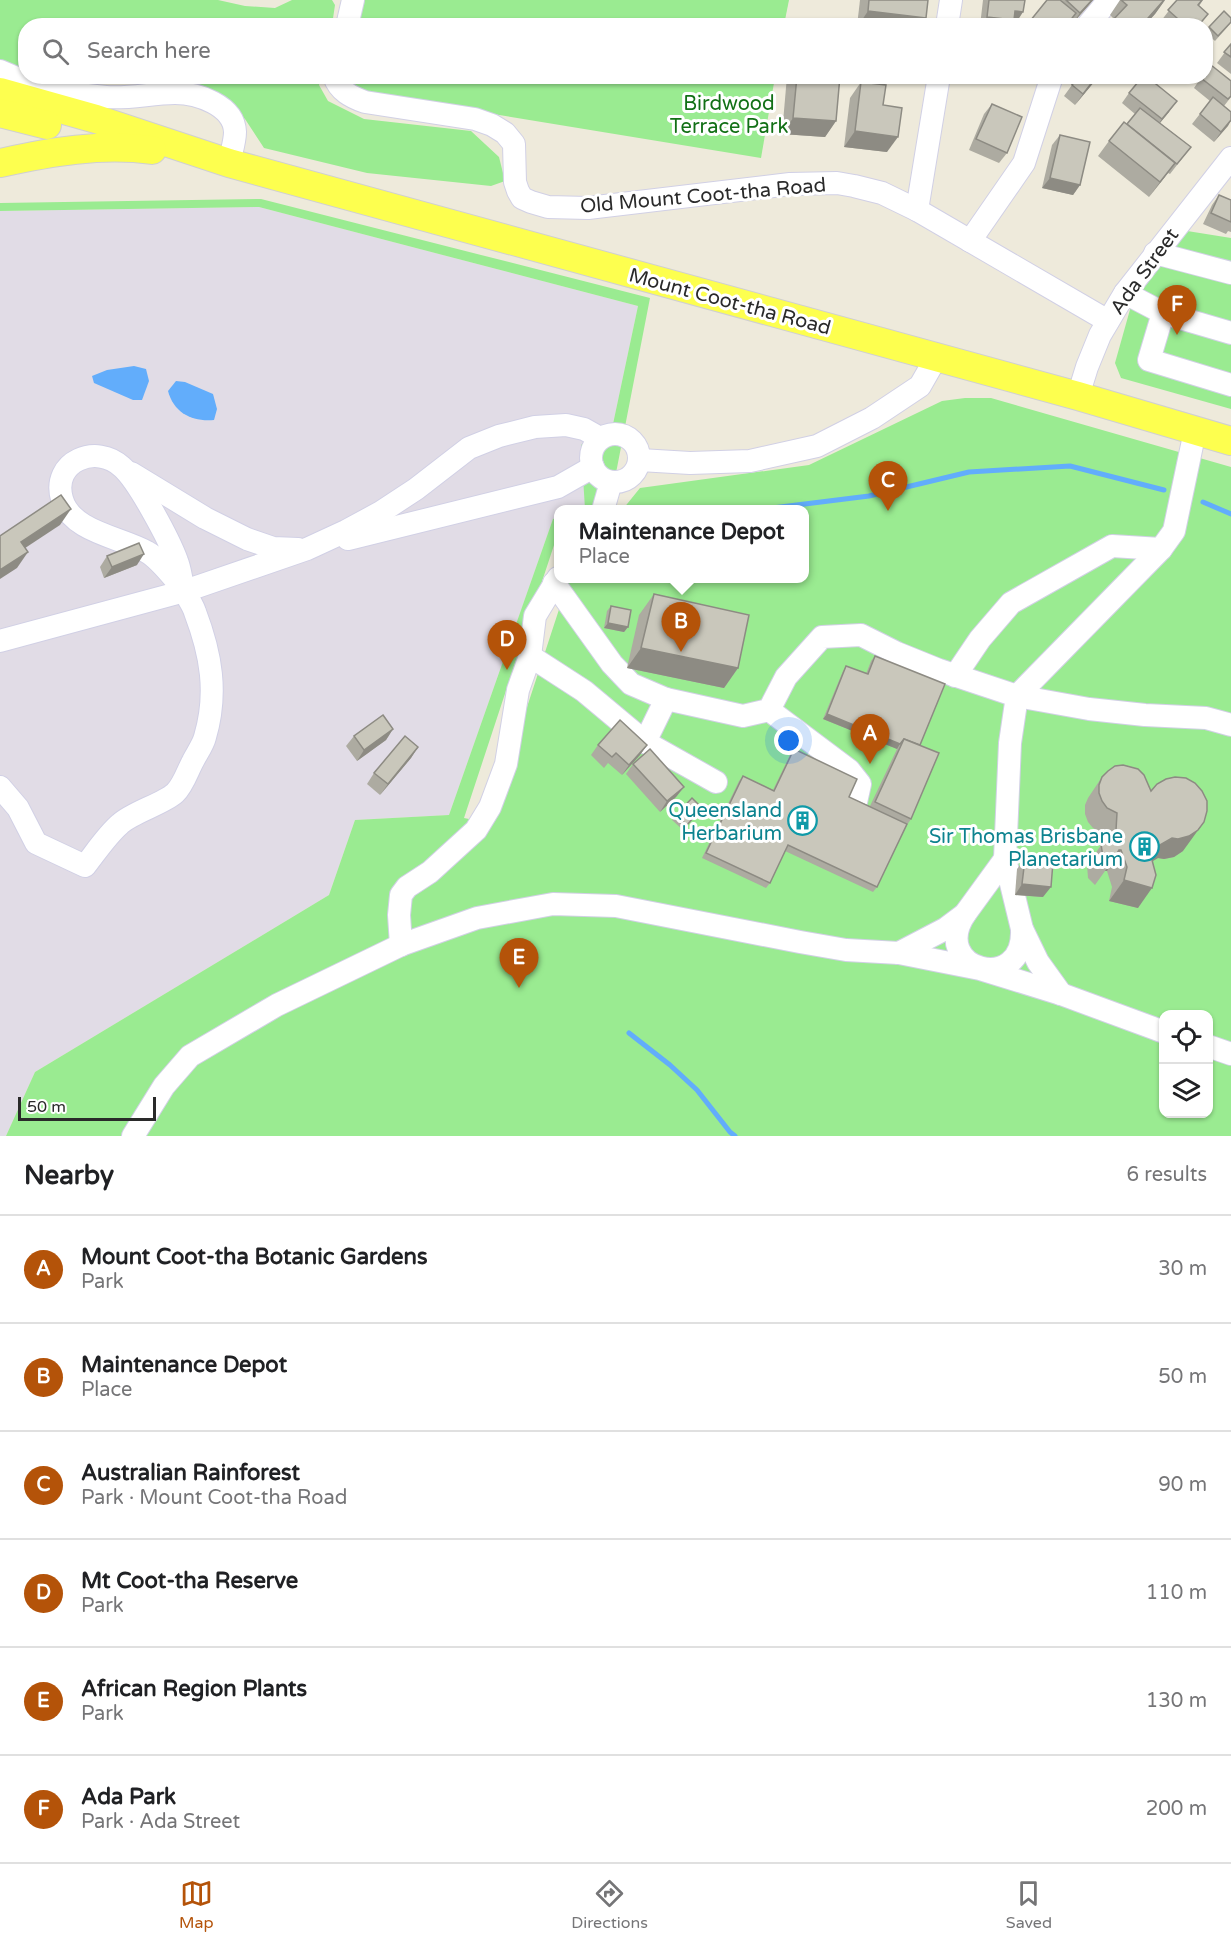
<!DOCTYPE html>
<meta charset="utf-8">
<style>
:root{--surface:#fff;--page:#f2f2f2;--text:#202124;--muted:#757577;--line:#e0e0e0;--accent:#b45309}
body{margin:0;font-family:"Varela Round",sans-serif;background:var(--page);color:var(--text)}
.controls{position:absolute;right:18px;bottom:18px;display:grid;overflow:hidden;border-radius:12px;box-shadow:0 2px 4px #0004}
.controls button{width:54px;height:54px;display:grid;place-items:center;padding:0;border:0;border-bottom:2px solid var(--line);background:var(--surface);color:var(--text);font:30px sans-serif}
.scale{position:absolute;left:18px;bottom:15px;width:138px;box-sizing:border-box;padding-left:6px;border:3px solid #2a2a2a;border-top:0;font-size:16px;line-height:21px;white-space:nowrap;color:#2a2a2a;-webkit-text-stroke:4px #fff;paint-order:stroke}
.you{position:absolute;left:789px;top:741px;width:21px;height:21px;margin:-15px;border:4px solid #fff;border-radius:50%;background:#1a73e8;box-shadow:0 0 0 9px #1a73e833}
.badge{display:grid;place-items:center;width:39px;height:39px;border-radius:50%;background:var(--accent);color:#fff;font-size:20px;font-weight:700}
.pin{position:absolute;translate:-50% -50px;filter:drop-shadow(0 2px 3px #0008)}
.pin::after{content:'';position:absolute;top:32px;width:21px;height:18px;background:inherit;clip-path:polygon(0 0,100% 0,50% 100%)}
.popup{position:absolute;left:554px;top:505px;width:255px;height:78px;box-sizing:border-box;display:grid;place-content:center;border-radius:12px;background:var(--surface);filter:drop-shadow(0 2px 4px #0005);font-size:20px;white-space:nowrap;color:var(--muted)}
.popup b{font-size:22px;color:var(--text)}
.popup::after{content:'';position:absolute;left:50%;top:100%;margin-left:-12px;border:12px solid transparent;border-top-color:var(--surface)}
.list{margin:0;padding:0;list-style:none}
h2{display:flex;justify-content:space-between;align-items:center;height:78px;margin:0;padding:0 24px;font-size:26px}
h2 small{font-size:20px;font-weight:400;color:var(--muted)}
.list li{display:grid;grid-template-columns:39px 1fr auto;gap:18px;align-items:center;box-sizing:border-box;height:108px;padding:0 24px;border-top:2px solid var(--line)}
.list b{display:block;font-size:22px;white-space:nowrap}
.list p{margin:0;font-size:20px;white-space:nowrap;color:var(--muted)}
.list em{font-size:20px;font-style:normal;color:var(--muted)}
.icon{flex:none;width:33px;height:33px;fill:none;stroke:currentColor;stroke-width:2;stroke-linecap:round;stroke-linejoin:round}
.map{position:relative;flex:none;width:1231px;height:1136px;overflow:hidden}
.search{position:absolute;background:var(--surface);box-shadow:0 2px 4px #0004;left:18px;right:18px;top:18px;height:66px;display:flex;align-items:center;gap:15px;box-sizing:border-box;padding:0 21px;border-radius:24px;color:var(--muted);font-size:22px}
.sheet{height:726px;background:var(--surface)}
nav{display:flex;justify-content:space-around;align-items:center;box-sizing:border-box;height:84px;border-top:2px solid var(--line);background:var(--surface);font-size:16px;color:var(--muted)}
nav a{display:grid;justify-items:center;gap:3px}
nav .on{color:var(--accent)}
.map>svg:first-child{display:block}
</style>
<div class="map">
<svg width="1231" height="1136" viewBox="0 0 1231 1136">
<rect width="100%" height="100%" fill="#eeeadb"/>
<path fill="#e1dce6" d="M259 207 638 306 613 424 593 432 581 445 586 509 558 510V517L553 519 449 815 355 820 329 895 35 1072 6 1136H0V211Z"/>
<g fill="#9aeb91" fill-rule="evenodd">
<path d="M0 0H218L245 6 275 8 292 0H332L335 5 332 25 26 26 25 75 0 68Z"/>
<path d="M362 0H789L784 25 358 26Z"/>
<path d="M349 76 775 77 761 158 347 90Z"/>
<path d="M33 77H321L319 85 328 101 364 119 471 131 499 157 505 181 491 186 367 173 264 148 245 119 216 93 174 81 148 84H100Z"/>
<path d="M261 199 650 298 609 509H585L581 445 593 432 613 424 638 306 259 207 0 211V203Z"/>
<path d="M1181 230 1231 238V409L1121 378 1115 363 1131 306Z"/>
<path d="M965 398H991L1231 467V1136H6L35 1072 329 895 355 820 449 815 553 519 558 517V533L464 818 489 823 569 579 804 578V510L623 509 640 488 809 465 942 401ZM1164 1014H1208V1114H1164Z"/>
</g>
<g fill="#62adfb">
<path d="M134 366 146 369 149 381 142 400H133L94 383 92 376 107 370Z"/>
<path d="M176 381 185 382 213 394 217 409 214 420C192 422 174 413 168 391Z"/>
</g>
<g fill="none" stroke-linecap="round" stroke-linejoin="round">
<g stroke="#62adfb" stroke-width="5">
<path d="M1203 502 1231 514"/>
<path d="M757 510 869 496 969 472 1070 466 1164 490"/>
<path d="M629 1033 670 1065 697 1090 730 1132 735 1136"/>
</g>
<defs>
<g id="minor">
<path d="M347 26 353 0"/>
<path d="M947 26 951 0"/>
<path d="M1087 26 1109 0"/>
<path d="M0 71C33 86 70 94 106 97 129 99 152 93 175 93 197 93 234 105 235 132 235 142 231 153 229 163"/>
<path d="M334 76C339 91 351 97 365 102L475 119 492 125 505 133 514 144 515 182 518 191 522 198 531 202 548 207 588 208 790 184 837 183 854 186 882 193 917 210 1108 321"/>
<path d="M917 210 939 76"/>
<path d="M970 241 1024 163 1052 76"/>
<path d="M1155 253 1231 273"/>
<path d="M1125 293 1163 313 1231 333"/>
<path d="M1163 313 1149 360 1231 385"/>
<path d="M1078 396 1087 367 1100 335 1125 293 1231 158"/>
<circle cx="615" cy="458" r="24"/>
<path d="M640 460 690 463 750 461 817 446 872 418 920 386 936 358"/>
<path d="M131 473 205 518 247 539 273 548 298 549"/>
<path d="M603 510 611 482"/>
<path d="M348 539 558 487 593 467"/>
<path d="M554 583 612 664 631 684 666 699 743 716 769 710 786 677 822 637 861 635 897 653 939 670 1017 696 1089 709 1145 715 1206 718 1231 725"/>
<path d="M0 641 185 591 307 549 346 531 381 512 416 489 469 448 499 436 535 427 566 425 584 429 600 438"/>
<path d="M530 656 584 691 645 742 716 782"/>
<path d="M955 676 980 639 1011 603 1112 546 1161 549"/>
<path d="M769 710 849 770 860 784 856 802"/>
<path d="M645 742 666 699"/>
<path d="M0 787 18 808 36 843 85 866C96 852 107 835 120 824 133 812 163 804 175 793 183 786 188 770 193 761 197 753 203 745 205 737 218 693 211 654 195 612 193 605 188 599 185 592 181 582 181 571 177 561 169 539 138 481 122 467 97 443 51 461 62 499 71 532 121 537 147 552 160 559 175 580 185 591"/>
<path d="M965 914C928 970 1025 996 1022 929"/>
<path d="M401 945 399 915 401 895 407 887 430 872 476 830 490 807 506 764 518 690 530 656 535 616 558 578"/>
<path d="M899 953 945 929 965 914 1005 859"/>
<path d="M1061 994 1038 962 1022 929 1005 859 1010 743 1017 696 1161 549 1174 531 1195 431"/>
<path d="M1208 1046 1231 1054"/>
<path d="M133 1136 164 1086 190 1056 277 1005 401 945 477 918 553 904 616 906 800 942 846 950 899 953 980 969 1061 994 1164 1032"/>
</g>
<g id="major">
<path d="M0 92 96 119 229 163 1078 396 1231 441"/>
<path d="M0 113 47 125"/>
<path d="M0 163C50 152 102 143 152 150"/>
</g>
</defs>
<use href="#minor" stroke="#d1d0e5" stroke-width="24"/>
<use href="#major" stroke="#d0d0d0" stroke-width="30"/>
<use href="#minor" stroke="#fff" stroke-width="22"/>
<use href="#major" stroke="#fdff4f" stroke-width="28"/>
</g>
<g fill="#adaba1">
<path d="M860 0H928L921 26H857Z"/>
<path d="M983 0H1025L1016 23 1013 22 1010 26H980Z"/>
<path d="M1047 0H1093L1088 6 1073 23 1070 21 1067 26H1026Z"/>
<path d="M1120 0H1165L1155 14 1144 26H1109L1114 19 1110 15Z"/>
<path d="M1177 0H1203L1199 6 1200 26H1166L1161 21Z"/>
<path d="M1231 18V23L1215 41 1206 33 1209 27Z"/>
<path d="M1231 44V74L1217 63Z"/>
<path d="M787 76H840L836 121 825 137 782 134Z"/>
<path d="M1064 76H1099L1075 105 1064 96 1072 85 1063 78Z"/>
<path d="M1202 76 1231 81V97L1224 106 1231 112V121L1214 142 1192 124 1210 101 1194 88Z"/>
<path d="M861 82 883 105 887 152 844 147 850 98Z"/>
<path d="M1129 93 1169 112 1160 123 1191 147 1170 174 1168 173 1149 197 1098 156 1109 141 1127 124 1135 114 1122 103Z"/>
<path d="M992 104 1007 153 999 163 969 150 984 114Z"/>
<path d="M1060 135 1080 185 1073 195 1042 188 1052 145Z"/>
<path d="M1219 195 1231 200V232L1228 231 1226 234 1203 224 1212 205Z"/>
<path d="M107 556 137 565 104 578 100 567Z"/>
<path d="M654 594 738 668 724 688 627 668 639 615Z"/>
<path d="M611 606 628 627 624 632 604 628 607 611Z"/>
<path d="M875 656 920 745 911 819 907 825 877 887 873 892 785 851 770 883 766 888 702 858 739 781 743 776 773 790 790 755 794 749 849 797 870 806 897 749 823 719 843 671 846 666 866 674 871 661Z"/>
<path d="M393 729 386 740 357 761 346 746 354 736Z"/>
<path d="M598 745H647L640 755 622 775 608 763 604 768 591 755Z"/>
<path d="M418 747 411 758 380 795 367 784 374 773Z"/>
<path d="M633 764 684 787 676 797 660 812 626 774Z"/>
<path d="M1102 777 1151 791 1183 851 1174 857 1164 859 1158 858 1153 861 1138 908 1109 901 1112 887 1107 871H1105L1095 885 1088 878 1087 865 1102 844V833L1093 828 1088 822 1085 814V805L1088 798Z"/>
<path d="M702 808 683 830 672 820 676 815Z"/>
<path d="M1025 859 1043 897 1015 895 1017 869Z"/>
</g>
<g fill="#8d8b83">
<path d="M1092 0H1093L1088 6 1073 23 1080 13Z"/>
<path d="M1165 0 1155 14 1144 26H1141Z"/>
<path d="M868 11 926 18 921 26H858Z"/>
<path d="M1015 11 1023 12 1016 23 1013 22 1010 26H981L987 17Z"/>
<path d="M1097 76H1099L1075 105 1083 94Z"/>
<path d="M1177 101 1169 112 1154 130 1162 119Z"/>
<path d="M793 118 836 121 825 137 782 134Z"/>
<path d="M1231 120 1228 126 1214 142 1221 132Z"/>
<path d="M855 131 898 137 887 152 844 147Z"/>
<path d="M1175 163 1164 178 1149 197 1160 182Z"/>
<path d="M1050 178 1080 185 1073 195 1042 188Z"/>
<path d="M71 509 60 525 10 558 21 542Z"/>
<path d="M28 552 17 568 0 579V570Z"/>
<path d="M144 554 137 565 104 578 112 567Z"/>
<path d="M608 623 628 627 624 632 604 628Z"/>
<path d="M641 648 738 668 724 688 627 668Z"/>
<path d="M827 714 900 744 897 749 823 719Z"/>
<path d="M393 729 386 740 357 761 364 750Z"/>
<path d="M647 745 640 755 622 775 629 765Z"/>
<path d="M418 747 411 758 380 795 388 784Z"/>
<path d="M684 787 676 797 660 812 667 801Z"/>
<path d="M1204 822 1183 851 1174 857 1164 859 1158 858 1144 866 1158 846Z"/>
<path d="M1119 850H1121L1107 871H1105Z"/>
<path d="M1124 880 1152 888 1138 908 1109 901Z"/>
<path d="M1022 884 1051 887 1043 897 1015 895Z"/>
</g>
<g fill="#c9c7bb" stroke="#8d8b83" stroke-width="1.5">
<path d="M869 0H928L926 18 868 11Z"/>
<path d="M989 0H1025L1023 12 1015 11 1014 20 987 17Z"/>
<path d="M1047 0H1060L1076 13 1066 26H1026Z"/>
<path d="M1066 0H1092L1080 13Z"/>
<path d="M1121 0H1164L1141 26H1117L1112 21 1127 5Z"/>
<path d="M1177 0H1202L1198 5 1208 14 1198 26H1186L1168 10Z"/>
<path d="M1224 11 1231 18V22L1218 36 1209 27Z"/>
<path d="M1231 44V57L1224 52Z"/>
<path d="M1211 65 1231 81V96L1228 99 1201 78 1202 76H1206V72Z"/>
<path d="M797 76H840L836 121 793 118Z"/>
<path d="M1079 76H1097L1083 94 1072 85Z"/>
<path d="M1143 76H1146L1177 101 1162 119 1129 93Z"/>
<path d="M861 82 886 85 883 105 902 108 898 137 855 131Z"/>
<path d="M1213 97 1231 112V120L1221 132 1200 114Z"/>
<path d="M992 104 1022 117 1007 153 976 139Z"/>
<path d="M1140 108 1191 147 1177 164 1127 124Z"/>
<path d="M1124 122 1175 163 1160 182 1109 141Z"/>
<path d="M1060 135 1090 142 1080 185 1050 178Z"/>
<path d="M1219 195 1231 200V222L1211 213Z"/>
<path d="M61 495 71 509 21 542 28 552 0 570V536Z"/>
<path d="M139 543 144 554 112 567 107 556Z"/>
<path d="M654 594 749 615 738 668 641 648Z"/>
<path d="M611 606 631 610 628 627 608 623Z"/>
<path d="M875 656 945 684 920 745 904 739 900 744 827 714 846 666 868 674Z"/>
<path d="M383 715 393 729 364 750 354 736Z"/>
<path d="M620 720 647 745 629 765 616 753 612 757 598 745Z"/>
<path d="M405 736 418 747 388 784 374 773Z"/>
<path d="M904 739 939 753 911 819 875 802Z"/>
<path d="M650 749 684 787 667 801 633 764Z"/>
<path d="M794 749 857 779 849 797 907 824 877 887 788 845 770 883 706 853 743 776 774 791Z"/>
<path d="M1123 765 1138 769 1144 775 1151 791 1157 784 1166 779 1175 777 1186 778 1195 783 1202 791 1207 801V811L1204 822 1198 830 1189 836 1178 839 1172 838 1158 846 1152 860 1156 875 1152 888 1124 880 1127 867 1121 850H1119L1110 864 1103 857 1101 844 1109 833 1116 830 1117 813 1107 808 1102 801 1099 793V785L1102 777 1108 771 1115 766Z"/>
<path d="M692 798 702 808 687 825 676 815Z"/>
<path d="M1025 859 1053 862 1051 887 1022 884Z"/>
</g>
<defs>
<symbol id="building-ring" viewBox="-11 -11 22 22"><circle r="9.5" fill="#fff" stroke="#0f9aa8" stroke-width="1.5"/><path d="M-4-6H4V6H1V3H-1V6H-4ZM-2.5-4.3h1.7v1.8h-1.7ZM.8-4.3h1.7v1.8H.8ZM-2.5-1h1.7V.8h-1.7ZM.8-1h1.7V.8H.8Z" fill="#0f9aa8"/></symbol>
</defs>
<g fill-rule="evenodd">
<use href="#building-ring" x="786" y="804" width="33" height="33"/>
<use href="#building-ring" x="1128" y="830" width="33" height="33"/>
</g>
<g text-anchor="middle" stroke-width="6" stroke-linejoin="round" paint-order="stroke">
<g font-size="20" fill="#127016" stroke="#fff">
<text x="729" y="110">Birdwood<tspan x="729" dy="23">Terrace Park</tspan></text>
</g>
<g font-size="20" fill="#2a2a2a" stroke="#fff">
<text transform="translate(703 195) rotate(-5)" y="7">Old Mount Coot-tha Road</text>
<text transform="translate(1144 271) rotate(-54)" y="7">Ada Street</text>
<text transform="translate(730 301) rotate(15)" y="7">Mount Coot-tha Road</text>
</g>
<g font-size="20" fill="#0d838f" stroke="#fff" text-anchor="end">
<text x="782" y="817">Queensland<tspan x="782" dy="23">Herbarium</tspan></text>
<text x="1123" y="843">Sir Thomas Brisbane<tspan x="1123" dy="23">Planetarium</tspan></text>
</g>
</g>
</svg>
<div class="controls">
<button><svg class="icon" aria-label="locate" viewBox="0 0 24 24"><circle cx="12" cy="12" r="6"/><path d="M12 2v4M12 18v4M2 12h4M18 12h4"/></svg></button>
<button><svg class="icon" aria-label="layers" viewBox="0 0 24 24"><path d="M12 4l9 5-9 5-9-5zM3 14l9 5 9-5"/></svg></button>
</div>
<div class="scale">50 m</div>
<div class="you"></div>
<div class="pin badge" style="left:870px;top:764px">A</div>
<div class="pin badge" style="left:681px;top:652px">B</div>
<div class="popup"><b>Maintenance Depot</b>Place</div>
<div class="pin badge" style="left:888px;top:511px">C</div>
<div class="pin badge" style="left:507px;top:670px">D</div>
<div class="pin badge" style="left:519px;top:988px">E</div>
<div class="pin badge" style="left:1177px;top:335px">F</div>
<div class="search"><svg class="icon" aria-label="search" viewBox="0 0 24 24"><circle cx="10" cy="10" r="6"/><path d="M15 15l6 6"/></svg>Search here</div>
</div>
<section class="sheet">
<h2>Nearby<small>6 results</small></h2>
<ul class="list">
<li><span class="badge">A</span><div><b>Mount Coot-tha Botanic Gardens</b><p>Park</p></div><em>30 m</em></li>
<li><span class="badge">B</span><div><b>Maintenance Depot</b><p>Place</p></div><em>50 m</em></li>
<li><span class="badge">C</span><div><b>Australian Rainforest</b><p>Park · Mount Coot-tha Road</p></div><em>90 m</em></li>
<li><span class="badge">D</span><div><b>Mt Coot-tha Reserve</b><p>Park</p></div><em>110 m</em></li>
<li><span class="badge">E</span><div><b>African Region Plants</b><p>Park</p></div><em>130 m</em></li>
<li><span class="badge">F</span><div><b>Ada Park</b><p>Park · Ada Street</p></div><em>200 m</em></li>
</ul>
</section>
<nav>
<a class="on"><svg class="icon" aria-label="map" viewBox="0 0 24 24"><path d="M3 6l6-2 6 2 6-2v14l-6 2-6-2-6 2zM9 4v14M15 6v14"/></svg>Map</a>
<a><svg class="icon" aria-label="directions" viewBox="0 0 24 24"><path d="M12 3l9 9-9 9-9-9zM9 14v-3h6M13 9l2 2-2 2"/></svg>Directions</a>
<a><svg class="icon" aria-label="saved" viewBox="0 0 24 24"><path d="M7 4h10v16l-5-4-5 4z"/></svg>Saved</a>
</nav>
